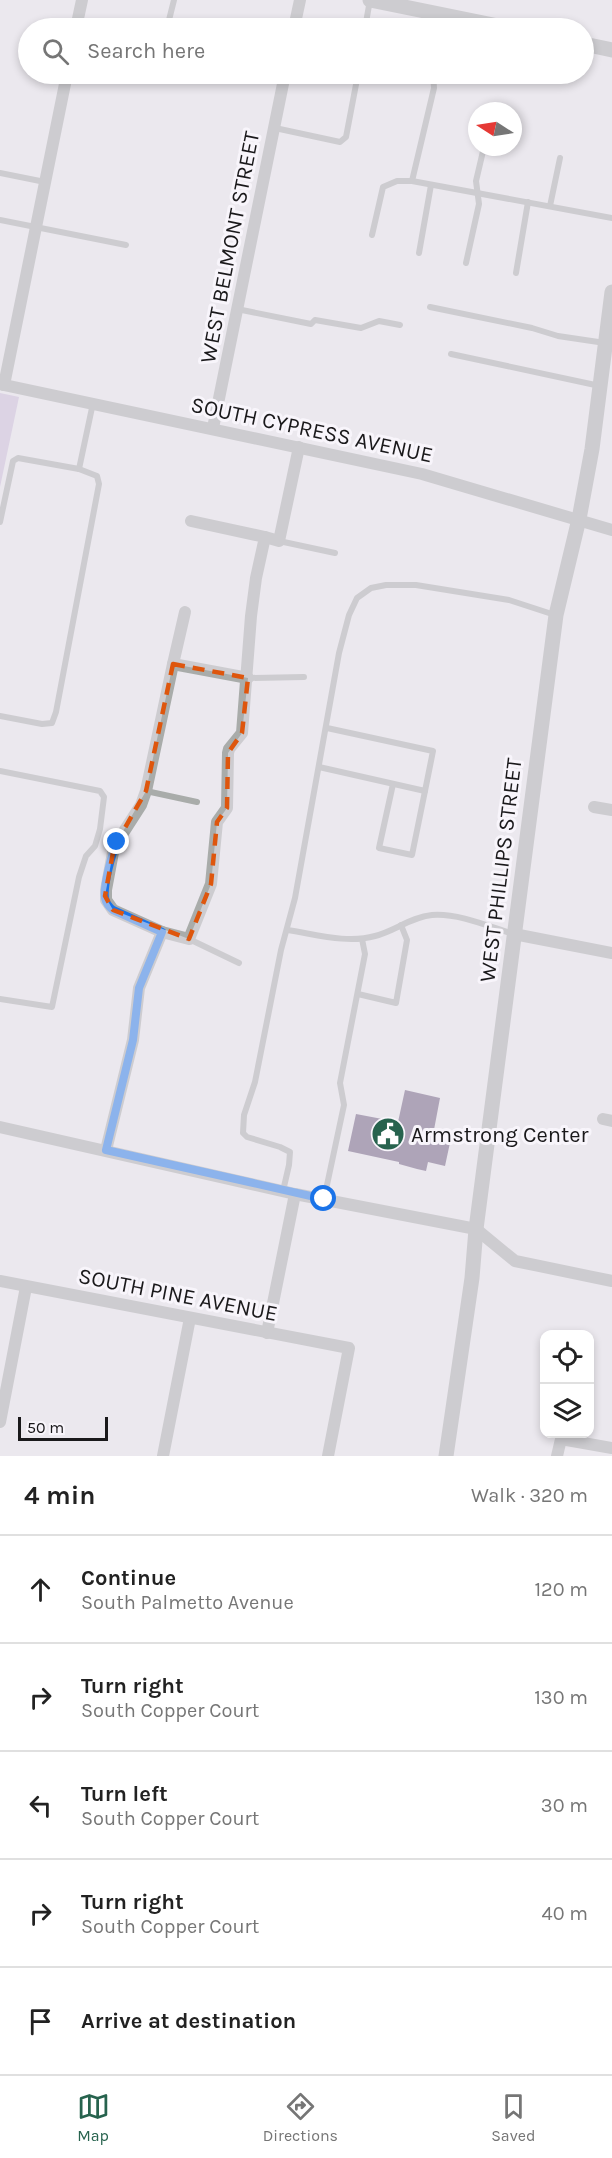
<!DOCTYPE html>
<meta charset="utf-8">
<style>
:root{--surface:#fff;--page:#f2f2f2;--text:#222;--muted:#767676;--line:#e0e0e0;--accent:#27634e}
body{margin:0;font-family:Karla,sans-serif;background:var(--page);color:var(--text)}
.controls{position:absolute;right:18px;bottom:18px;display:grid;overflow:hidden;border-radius:12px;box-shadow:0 3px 9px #0003}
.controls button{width:54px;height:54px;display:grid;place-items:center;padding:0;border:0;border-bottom:2px solid var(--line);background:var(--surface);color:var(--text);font:30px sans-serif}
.compass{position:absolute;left:468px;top:102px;width:54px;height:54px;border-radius:50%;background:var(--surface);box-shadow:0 3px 9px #0003;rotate:282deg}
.scale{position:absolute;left:18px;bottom:15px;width:90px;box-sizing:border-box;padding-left:6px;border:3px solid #1a191b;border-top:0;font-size:16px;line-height:21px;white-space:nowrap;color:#1a191b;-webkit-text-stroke:4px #f8f5fb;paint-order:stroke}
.stop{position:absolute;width:18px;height:18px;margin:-14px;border:4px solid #1a73e8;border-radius:50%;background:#fff}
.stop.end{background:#1a73e8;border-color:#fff;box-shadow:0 2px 6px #0008}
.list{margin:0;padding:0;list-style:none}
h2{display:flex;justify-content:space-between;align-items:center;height:78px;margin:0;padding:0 24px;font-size:26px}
h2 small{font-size:20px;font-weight:400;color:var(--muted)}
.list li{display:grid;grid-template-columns:39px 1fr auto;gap:18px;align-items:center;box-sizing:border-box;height:108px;padding:0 24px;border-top:2px solid var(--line)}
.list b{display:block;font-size:22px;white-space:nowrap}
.list p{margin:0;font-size:20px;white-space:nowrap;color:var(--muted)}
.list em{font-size:20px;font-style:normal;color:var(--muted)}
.icon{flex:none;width:33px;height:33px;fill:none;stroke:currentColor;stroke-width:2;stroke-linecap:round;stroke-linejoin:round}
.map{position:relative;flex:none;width:612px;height:1456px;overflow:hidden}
.search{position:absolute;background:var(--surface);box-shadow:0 3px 9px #0003;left:18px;right:18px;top:18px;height:66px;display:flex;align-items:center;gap:15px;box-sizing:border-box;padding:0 21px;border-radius:33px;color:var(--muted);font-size:22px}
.sheet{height:618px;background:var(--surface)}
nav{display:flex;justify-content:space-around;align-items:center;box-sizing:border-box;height:84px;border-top:2px solid var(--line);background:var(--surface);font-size:16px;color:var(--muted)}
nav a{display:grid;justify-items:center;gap:3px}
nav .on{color:var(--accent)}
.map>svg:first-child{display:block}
</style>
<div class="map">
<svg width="612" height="1456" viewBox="0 0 612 1456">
<rect width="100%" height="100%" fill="#ebe8ee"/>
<path fill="#c9bad8" d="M0 393 19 397 0 487Z"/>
<path fill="#655376" d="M405 1090 440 1098 433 1135 451 1138 445 1166 428 1162 426 1171 417 1169 399 1164V1162L348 1151 356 1114 398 1122Z"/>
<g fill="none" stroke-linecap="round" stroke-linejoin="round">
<g stroke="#a9acaa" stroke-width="6">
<path d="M167 28 174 0"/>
<path d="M365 28 370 0"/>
<path d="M438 28 441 15"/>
<path d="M275 128 340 142 346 137 358 74"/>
<path d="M0 173 45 182"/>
<path d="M412 181 434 88 433 74"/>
<path d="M550 206 560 158"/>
<path d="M0 220 126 245"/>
<path d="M372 235 383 187 397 181H412L612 218"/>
<path d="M419 253 431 185"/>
<path d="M466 263 479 204 476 181 484 147"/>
<path d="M516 273 528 202"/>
<path d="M430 307 532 328 558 336 605 343"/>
<path d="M237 309 311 324 315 320 361 328 379 321 400 325"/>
<path d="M451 354 600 386"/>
<path d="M79 469 93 403"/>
<path d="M0 522 13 461 18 458 79 469 97 476 99 484 56 712 52 723 42 724 0 716"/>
<path d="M279 541 335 553"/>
<path d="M248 678 304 677"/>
<path d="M319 767 425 791 433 751 327 728"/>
<path d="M0 771 100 791 104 797 100 829 95 846 86 856 79 877 52 1007 0 999"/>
<path d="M393 784 379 848 412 855 425 791"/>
<path d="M146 791 197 802"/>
<path d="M287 930C315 934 347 944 375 936 395 931 411 917 432 915 458 913 488 926 513 934"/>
<path d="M189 939 239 963"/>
<path d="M358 994 396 1003 407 940 401 925"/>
<path d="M283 1191 289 1165 290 1152 280 1147 247 1137 243 1133 244 1115 255 1082 281 950 295 898 339 653 349 615 357 598 371 588 386 585H416L509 600 555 615"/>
<path d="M324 1199 344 1105 340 1083 365 954 362 939"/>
</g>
<g stroke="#a9acaa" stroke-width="12">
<path d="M76 28 82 0"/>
<path d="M294 28 300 0"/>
<path d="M0 384 422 474 612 530"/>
<path d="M4 385 67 74"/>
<path d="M213 428 285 74"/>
<path d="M265 537 279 541 299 447"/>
<path d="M185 612 173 664 248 678"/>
<path d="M594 807 612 810"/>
<path d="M162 932 189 939 211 884 217 822 227 808 228 753 229 749 242 733 251 616 256 578 265 537 191 521"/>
<path d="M514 934 612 953"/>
<path d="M603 1119 612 1121"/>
<path d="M0 1127 295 1194 476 1229 515 1261 612 1281"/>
<path d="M106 1150 133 1040 139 988 162 932 113 910 106 900V890L114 847 141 805 146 791 173 664"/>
<path d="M0 1281 349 1348 328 1456"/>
<path d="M267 1333 295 1194"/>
<path d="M0 1422 26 1287"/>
<path d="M163 1456 190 1318"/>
<path d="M557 1456 561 1439 612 1448"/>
</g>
<g stroke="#a9acaa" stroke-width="15">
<path d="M370 0 508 28"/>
<path d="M584 44 612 50"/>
<path d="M446 1456 472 1278 476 1229 556 615 579 519 592 449 612 292"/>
</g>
</g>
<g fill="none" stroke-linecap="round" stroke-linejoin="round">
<path stroke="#1a73e8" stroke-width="8" d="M117 842C112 853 103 886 105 898 106 903 109 907 113 910L162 932 139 988 133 1040 106 1150 324 1199"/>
</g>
<path d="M0 0H612V1456H0ZM173 664 248 678 242 733 228 753 227 808 217 822 211 884 189 939 113 910 105 896 114 847 146 791Z" fill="#ebe8ee" fill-opacity=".55" fill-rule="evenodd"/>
<path fill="none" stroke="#de560d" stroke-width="4.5" stroke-dasharray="12 8" stroke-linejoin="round" d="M173 664 248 678 242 733 228 753 227 808 217 822 211 884 189 939 113 910 105 896 114 847 146 791Z"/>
<defs>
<symbol id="civic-disc" viewBox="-11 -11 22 22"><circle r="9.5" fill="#27634e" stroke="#f8f5fb"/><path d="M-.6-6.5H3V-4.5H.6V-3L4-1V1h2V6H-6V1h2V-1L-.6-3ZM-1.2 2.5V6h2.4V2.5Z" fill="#fff"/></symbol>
</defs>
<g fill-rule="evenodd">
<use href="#civic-disc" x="369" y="1115" width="38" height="38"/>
</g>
<g text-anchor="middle" stroke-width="6" stroke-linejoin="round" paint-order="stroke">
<g font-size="22" fill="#1a191b" stroke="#f8f5fb">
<text transform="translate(229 247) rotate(-79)" y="8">WEST BELMONT STREET</text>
<text transform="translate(312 429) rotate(12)" y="8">SOUTH CYPRESS AVENUE</text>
<text transform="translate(500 870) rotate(-83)" y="8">WEST PHILLIPS STREET</text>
<text transform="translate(178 1294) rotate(11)" y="8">SOUTH PINE AVENUE</text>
</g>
<g font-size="22" fill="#1a191b" stroke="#f8f5fb" text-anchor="start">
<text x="411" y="1142">Armstrong Center</text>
</g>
</g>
</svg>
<div class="controls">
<button><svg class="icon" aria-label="locate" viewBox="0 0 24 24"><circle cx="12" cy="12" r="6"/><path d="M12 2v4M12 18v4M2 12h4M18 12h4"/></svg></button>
<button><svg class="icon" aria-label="layers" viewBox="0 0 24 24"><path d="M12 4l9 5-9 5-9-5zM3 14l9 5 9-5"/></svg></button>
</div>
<svg class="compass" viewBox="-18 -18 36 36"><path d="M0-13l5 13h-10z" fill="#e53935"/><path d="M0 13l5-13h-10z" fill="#767676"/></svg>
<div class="scale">50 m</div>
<div class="stop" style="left:324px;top:1199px"></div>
<div class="stop end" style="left:117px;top:842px"></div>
<div class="search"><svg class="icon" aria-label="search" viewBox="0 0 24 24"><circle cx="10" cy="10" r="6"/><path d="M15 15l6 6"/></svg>Search here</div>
</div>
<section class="sheet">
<h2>4 min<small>Walk · 320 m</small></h2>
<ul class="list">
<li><svg class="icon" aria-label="ahead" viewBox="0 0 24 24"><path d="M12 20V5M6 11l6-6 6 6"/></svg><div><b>Continue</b><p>South Palmetto Avenue</p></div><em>120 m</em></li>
<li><svg class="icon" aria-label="right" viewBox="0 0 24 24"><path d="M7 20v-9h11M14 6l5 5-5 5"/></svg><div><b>Turn right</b><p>South Copper Court</p></div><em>130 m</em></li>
<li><svg class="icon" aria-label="left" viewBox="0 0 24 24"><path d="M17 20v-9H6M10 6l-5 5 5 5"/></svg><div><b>Turn left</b><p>South Copper Court</p></div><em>30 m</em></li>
<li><svg class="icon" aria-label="right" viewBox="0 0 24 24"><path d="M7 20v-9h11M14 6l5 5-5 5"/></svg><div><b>Turn right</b><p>South Copper Court</p></div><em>40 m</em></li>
<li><svg class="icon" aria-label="arrive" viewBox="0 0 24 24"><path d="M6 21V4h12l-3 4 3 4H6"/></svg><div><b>Arrive at destination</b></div></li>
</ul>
</section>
<nav>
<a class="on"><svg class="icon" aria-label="map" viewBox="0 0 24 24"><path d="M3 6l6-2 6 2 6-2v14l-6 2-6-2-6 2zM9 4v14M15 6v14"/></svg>Map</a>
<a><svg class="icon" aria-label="directions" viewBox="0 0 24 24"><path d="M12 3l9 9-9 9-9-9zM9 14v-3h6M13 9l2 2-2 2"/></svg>Directions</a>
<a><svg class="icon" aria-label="saved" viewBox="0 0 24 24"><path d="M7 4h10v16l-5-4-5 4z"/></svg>Saved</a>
</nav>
